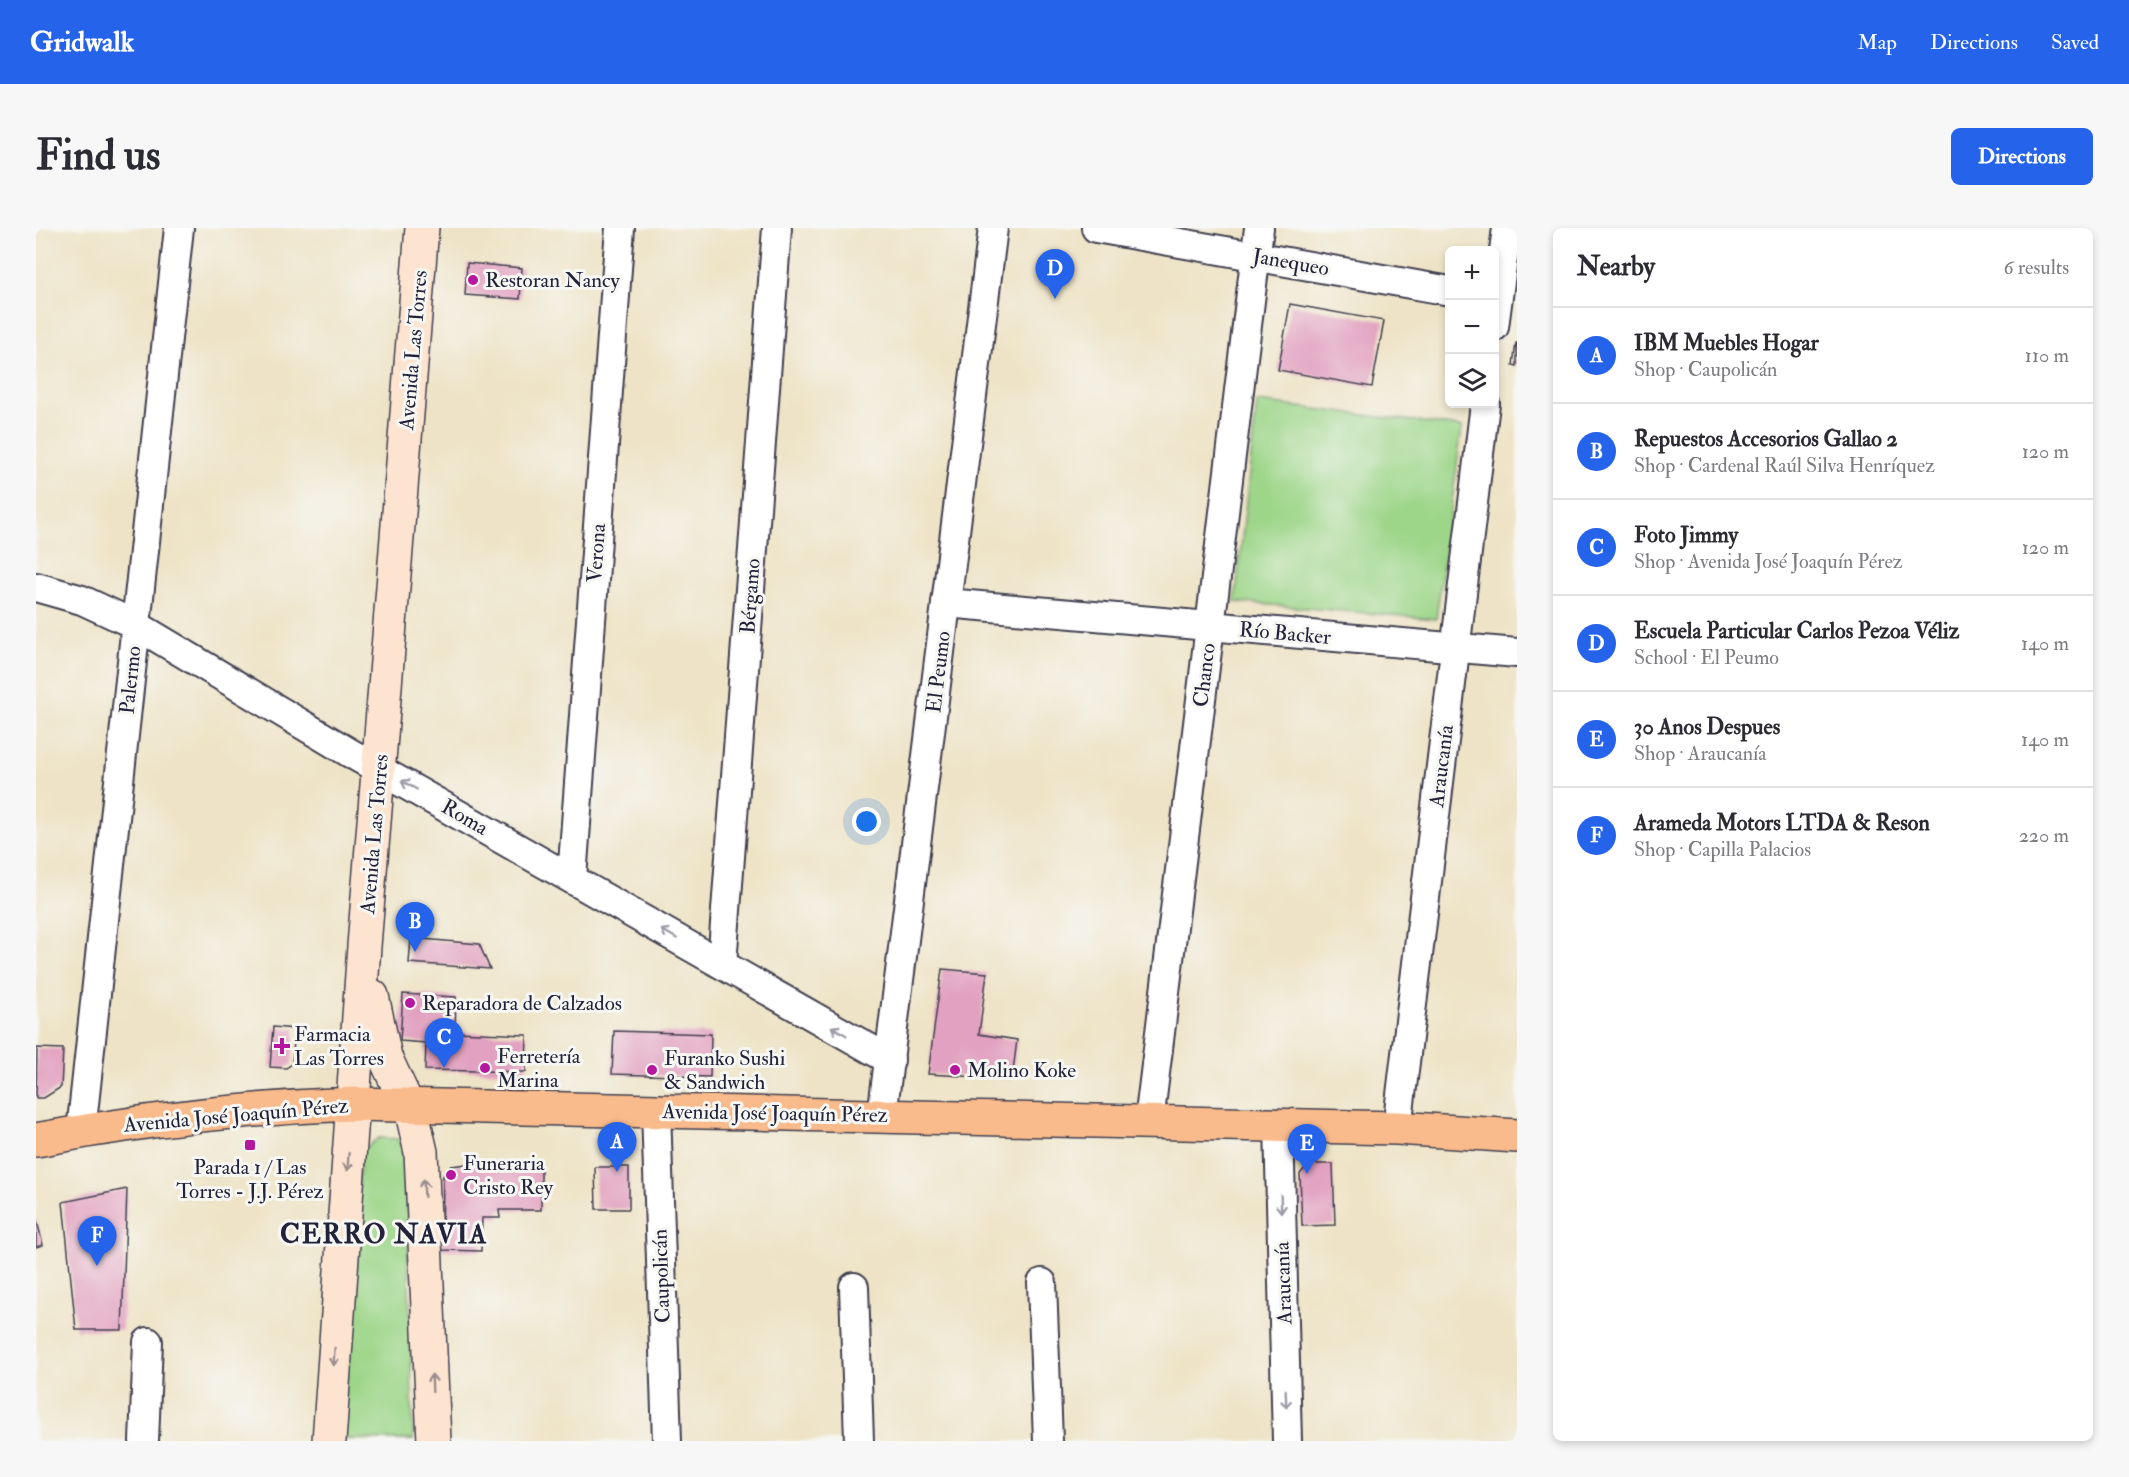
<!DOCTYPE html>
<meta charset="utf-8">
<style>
:root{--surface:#fff;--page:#f7f7f7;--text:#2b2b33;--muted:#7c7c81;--line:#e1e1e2;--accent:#2563eb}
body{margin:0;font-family:"IM FELL Double Pica",serif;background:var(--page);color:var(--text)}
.controls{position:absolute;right:18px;top:18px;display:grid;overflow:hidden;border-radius:9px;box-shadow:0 3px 9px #0003}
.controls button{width:54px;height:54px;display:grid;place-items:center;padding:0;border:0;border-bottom:2px solid var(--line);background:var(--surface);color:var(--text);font:30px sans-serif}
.you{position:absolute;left:831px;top:594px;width:21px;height:21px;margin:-15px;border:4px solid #fff;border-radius:50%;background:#1a73e8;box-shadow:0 0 0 9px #1a73e833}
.badge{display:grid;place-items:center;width:39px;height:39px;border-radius:50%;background:var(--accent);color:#fff;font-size:20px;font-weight:700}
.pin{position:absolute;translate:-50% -50px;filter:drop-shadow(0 2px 3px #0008)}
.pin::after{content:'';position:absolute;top:32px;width:21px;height:18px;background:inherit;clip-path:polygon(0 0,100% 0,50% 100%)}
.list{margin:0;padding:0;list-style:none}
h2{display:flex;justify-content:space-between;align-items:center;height:78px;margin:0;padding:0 24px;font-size:26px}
h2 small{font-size:20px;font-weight:400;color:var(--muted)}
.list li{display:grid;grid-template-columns:39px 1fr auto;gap:18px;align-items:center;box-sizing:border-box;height:96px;padding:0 24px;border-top:2px solid var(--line)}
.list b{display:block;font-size:22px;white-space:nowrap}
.list p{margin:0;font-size:20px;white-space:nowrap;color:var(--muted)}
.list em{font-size:20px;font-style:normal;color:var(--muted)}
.icon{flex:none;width:33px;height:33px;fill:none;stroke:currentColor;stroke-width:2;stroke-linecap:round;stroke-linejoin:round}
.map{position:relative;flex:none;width:1481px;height:1213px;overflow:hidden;border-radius:9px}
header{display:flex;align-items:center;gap:36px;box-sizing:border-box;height:84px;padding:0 30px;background:var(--accent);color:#fff}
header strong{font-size:28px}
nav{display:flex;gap:33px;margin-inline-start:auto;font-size:21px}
.intro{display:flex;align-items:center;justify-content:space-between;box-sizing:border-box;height:144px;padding:0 36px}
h1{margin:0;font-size:42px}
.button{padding:15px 27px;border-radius:9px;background:var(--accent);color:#fff;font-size:21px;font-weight:700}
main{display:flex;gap:36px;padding:0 36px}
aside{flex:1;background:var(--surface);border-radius:9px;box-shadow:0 3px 9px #0003}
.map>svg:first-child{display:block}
</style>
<header>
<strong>Gridwalk</strong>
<nav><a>Map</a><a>Directions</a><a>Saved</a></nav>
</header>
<div class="intro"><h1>Find us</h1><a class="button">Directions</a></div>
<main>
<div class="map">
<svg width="1481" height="1213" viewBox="0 0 1481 1213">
<rect width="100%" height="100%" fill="#f6f6f2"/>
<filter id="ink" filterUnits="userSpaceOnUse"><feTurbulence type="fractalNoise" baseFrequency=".0167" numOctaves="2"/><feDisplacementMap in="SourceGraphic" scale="12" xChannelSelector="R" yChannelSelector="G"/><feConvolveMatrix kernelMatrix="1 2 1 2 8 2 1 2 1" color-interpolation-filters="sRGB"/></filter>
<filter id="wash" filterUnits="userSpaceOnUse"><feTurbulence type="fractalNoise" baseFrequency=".008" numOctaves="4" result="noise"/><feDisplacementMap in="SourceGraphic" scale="24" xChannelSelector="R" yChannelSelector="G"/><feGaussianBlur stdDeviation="1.35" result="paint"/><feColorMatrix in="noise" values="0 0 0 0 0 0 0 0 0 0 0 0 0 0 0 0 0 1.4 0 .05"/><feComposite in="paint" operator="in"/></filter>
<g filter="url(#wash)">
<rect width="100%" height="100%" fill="#eee3c6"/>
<g fill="#9dd689" stroke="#607c62" stroke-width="1.5">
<path d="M1221 174 1426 199 1400 391 1199 374Z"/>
<path d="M343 910 363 911 370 939 377 1212 304 1211 325 923Z"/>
</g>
<g id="blocks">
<g fill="#e2a1c0">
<path d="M431 35 486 40 484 71 429 67Z"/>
<path d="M1254 76 1348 93 1336 159 1242 142Z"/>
<path d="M1480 115H1481V138L1477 137Z"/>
<path d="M375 710 443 716 454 741 373 735Z"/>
<path d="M906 741 951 745 943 806 981 812 976 851 892 846Z"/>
<path d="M367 766 420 769 419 804 491 807 490 844 389 842 390 815 364 813Z"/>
<path d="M237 799 259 801 256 836 250 840 234 839Z"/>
<path d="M578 803 675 806 674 849 576 846Z"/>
<path d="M1 820 27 821 25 859 8 870H0Z"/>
<path d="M431 936H505V982H463L464 990H446L445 1023 406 1022 407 948 415 938Z"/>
<path d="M1273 936H1297L1299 997 1266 998 1264 946Z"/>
<path d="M559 939H593V981H560Z"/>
<path d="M91 961 86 1102H40L27 974Z"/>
<path d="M0 989 7 1017 0 1019Z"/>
</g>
</g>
</g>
<g filter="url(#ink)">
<use href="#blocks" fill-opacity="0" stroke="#413f50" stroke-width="1.5"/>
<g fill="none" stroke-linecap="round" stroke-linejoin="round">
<defs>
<g id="minor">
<path d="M1060 0 1414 63"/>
<path d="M1458 99 1471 0"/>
<path d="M0 359 46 372 100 397 314 525 854 832"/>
<path d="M910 375 1481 425"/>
<path d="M536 650 584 0"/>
<path d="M686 736 741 0"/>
<path d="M620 882 631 1213"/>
<path d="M846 888 957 0"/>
<path d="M1113 894 1223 0"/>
<path d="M1243 897 1251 1213"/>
<path d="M1361 900 1449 176"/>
<path d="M45 904 143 0"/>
<path d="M1006 1055 1012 1213"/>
<path d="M818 1059 823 1213"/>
<path d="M108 1213 112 1114"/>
</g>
<g id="secondary">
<path d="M336 768 349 829 377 889 385 924 398 1213"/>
<path d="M293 1213 328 718 386 0"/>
</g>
<path id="primary" d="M0 912C105 892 210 880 317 876L1361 900 1481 908"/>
</defs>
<use href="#minor" stroke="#413f50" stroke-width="32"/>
<use href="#secondary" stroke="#413f50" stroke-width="36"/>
<use href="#primary" stroke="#413f50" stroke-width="36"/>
<use href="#minor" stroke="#fff" stroke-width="28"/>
<use href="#secondary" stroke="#fde4d1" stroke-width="33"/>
<use href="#primary" stroke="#fabb8c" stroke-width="33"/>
</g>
<defs><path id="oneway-shaft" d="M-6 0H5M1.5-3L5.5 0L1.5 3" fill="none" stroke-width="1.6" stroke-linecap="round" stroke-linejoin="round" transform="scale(1.5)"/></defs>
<g stroke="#9c9ca7">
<use href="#oneway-shaft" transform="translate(373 557) rotate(-150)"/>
<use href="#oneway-shaft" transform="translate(633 706) rotate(-150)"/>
<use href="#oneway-shaft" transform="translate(803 803) rotate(-150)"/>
<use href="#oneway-shaft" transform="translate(1245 976) rotate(88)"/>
<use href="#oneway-shaft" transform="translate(1250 1171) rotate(88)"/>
</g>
<g stroke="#9a8d8e">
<use href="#oneway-shaft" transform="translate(312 934) rotate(94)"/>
<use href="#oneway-shaft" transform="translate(388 960) rotate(-92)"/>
<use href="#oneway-shaft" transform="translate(298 1129) rotate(94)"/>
<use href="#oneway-shaft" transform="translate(396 1155) rotate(-92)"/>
</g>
</g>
<g fill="#b5179e" stroke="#f6f6f2" stroke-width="2">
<circle cx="437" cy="52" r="6"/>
<circle cx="374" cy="775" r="6"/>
<path d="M243 809h6v6h6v6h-6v6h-6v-6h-6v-6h6z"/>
<circle cx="449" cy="840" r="6"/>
<circle cx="616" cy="842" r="6"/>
<circle cx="919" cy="842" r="6"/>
<rect x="208" y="911" width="12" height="12" rx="3"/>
<circle cx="415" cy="947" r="6"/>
</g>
<g text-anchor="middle" stroke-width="6" stroke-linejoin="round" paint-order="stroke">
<g font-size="21" fill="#22223b" stroke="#f6f6f2">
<text transform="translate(1255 34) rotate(10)" y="7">Janequeo</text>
<text transform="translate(377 122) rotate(-85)" y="7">Avenida Las Torres</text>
<text transform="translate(560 325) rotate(-86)" y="7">Verona</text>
<text transform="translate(714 368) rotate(-86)" y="7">Bérgamo</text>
<text transform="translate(1249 405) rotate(5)" y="7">Río Backer</text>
<text transform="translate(902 444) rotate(-83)" y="7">El Peumo</text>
<text transform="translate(1168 447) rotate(-83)" y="7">Chanco</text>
<text transform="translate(94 452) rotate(-84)" y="7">Palermo</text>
<text transform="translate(1405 538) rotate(-83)" y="7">Araucanía</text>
<text transform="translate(429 589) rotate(30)" y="7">Roma</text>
<text transform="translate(338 606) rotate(-85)" y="7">Avenida Las Torres</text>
<text transform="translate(739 885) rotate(1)" y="7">Avenida José Joaquín Pérez</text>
<text transform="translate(200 887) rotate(-5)" y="7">Avenida José Joaquín Pérez</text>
<text transform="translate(625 1048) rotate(-92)" y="7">Caupolicán</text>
<text transform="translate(1247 1055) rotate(-92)" y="7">Araucanía</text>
</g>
<g font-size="21" fill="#22223b" stroke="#f6f6f2" text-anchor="start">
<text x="449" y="59">Restoran Nancy</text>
<text x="386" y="782">Reparadora de Calzados</text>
<text x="258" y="813">Farmacia<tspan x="258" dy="24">Las Torres</tspan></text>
<text x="461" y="835">Ferretería<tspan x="461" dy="24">Marina</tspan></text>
<text x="628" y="837">Furanko Sushi<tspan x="628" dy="24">&amp; Sandwich</tspan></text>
<text x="931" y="849">Molino Koke</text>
<text x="427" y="942">Funeraria<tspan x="427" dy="24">Cristo Rey</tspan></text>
<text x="214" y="946" text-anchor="middle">Parada 1 / Las<tspan x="214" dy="24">Torres - J.J. Pérez</tspan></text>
</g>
<g font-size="27" font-weight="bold" letter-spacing="1.5" fill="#22223b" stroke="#f6f6f2">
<text x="348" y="1015">CERRO NAVIA</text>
</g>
</g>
</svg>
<div class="controls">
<button>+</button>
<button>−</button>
<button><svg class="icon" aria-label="layers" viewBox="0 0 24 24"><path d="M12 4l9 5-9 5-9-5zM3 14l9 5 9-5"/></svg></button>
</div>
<div class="you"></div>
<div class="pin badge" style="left:581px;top:944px">A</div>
<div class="pin badge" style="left:379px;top:724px">B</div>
<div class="pin badge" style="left:408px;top:840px">C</div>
<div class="pin badge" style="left:1019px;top:71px">D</div>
<div class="pin badge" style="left:1271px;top:946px">E</div>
<div class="pin badge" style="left:61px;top:1038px">F</div>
</div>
<aside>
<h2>Nearby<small>6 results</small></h2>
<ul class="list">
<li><span class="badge">A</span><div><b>IBM Muebles Hogar</b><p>Shop · Caupolicán</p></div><em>110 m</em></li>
<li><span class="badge">B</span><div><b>Repuestos Accesorios Gallao 2</b><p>Shop · Cardenal Raúl Silva Henríquez</p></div><em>120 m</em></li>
<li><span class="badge">C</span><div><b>Foto Jimmy</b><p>Shop · Avenida José Joaquín Pérez</p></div><em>120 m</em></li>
<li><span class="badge">D</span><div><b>Escuela Particular Carlos Pezoa Véliz</b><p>School · El Peumo</p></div><em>140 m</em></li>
<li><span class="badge">E</span><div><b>30 Anos Despues</b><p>Shop · Araucanía</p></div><em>140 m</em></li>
<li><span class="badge">F</span><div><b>Arameda Motors LTDA &amp; Reson</b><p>Shop · Capilla Palacios</p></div><em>220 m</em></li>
</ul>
</aside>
</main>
